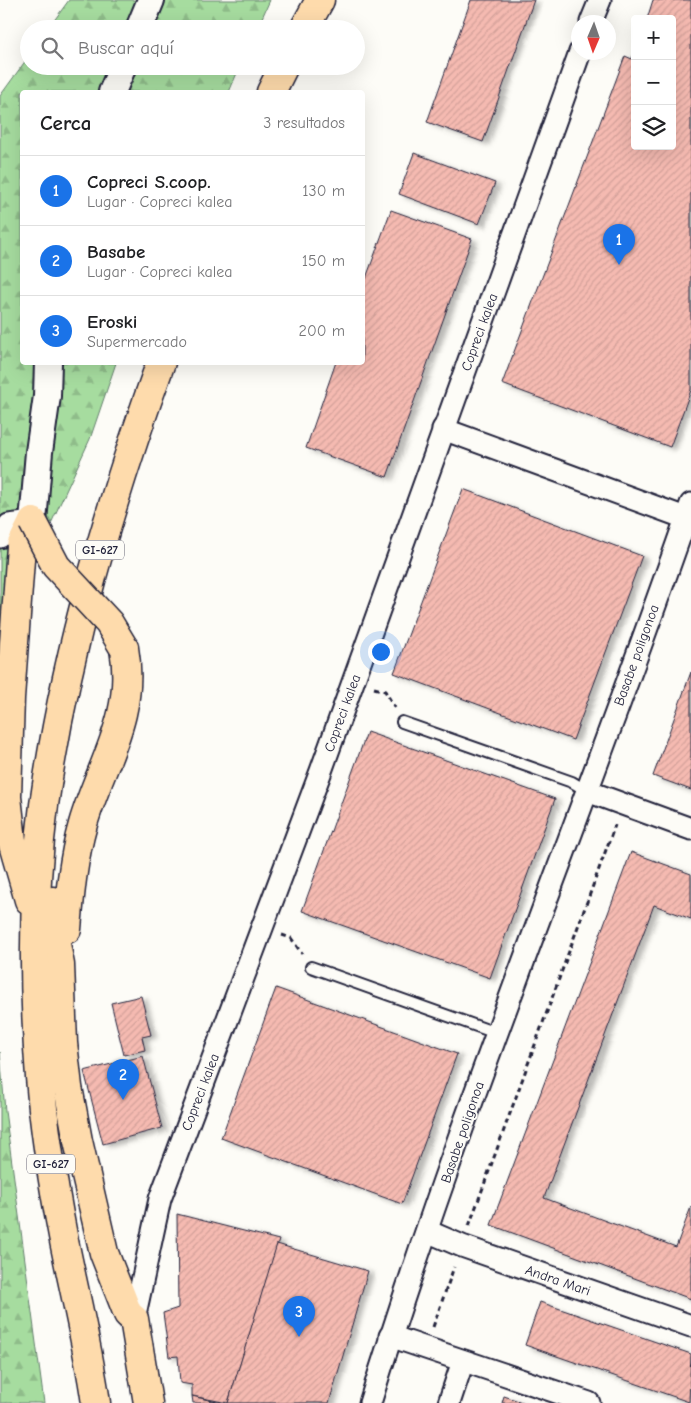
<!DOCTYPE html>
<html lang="es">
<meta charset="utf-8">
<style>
:root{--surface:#fff;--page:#f6f6f6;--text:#202124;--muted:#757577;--line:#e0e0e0;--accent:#1a73e8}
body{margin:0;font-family:"Comic Neue",sans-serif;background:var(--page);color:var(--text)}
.controls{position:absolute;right:15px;top:15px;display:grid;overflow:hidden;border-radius:5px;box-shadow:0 5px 20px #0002}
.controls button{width:45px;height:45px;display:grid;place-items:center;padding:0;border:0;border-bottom:1px solid var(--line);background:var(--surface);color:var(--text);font:25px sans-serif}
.compass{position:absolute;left:571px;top:15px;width:45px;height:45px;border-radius:50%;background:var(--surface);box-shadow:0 5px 20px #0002;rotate:182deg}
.you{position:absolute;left:380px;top:651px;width:18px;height:18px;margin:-12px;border:4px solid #fff;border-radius:50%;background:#1a73e8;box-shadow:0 0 0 8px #1a73e833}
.badge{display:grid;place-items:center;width:32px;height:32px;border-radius:50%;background:var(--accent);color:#fff;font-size:16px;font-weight:700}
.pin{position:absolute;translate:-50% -41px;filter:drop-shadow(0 1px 2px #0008)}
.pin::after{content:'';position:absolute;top:26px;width:18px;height:15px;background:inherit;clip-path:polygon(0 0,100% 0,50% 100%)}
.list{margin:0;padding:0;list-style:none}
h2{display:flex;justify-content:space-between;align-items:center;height:65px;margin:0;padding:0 20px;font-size:21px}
h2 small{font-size:16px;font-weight:400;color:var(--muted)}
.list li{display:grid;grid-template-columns:32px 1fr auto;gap:15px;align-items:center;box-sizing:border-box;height:70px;padding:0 20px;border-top:1px solid var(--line)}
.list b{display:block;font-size:19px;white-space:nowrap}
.list p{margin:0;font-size:16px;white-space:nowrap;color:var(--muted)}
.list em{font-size:16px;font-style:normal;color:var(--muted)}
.icon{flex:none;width:28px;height:28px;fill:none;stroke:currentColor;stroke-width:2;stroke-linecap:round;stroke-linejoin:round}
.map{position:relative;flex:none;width:691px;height:1403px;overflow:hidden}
.search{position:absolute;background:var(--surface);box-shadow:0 5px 20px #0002;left:20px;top:20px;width:345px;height:55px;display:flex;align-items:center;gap:12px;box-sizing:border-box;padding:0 18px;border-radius:28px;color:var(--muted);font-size:19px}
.panel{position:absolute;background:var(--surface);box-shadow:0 5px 20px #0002;left:20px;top:90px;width:345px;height:275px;border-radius:5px}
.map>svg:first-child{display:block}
</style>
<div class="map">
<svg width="691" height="1403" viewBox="0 0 691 1403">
<defs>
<pattern id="forest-firs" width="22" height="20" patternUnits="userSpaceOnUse" patternTransform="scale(1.25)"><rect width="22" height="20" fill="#a6dc9f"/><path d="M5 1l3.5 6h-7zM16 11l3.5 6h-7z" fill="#8fbc8a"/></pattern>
<pattern id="building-hatch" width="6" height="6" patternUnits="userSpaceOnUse" patternTransform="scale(1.25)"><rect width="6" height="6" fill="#f5bab1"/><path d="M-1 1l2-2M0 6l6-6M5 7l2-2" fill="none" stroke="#d2a099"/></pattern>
<filter id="shadow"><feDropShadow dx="5.5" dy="3" stdDeviation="2.5" flood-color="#0004"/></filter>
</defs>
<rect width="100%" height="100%" fill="#fdfcf7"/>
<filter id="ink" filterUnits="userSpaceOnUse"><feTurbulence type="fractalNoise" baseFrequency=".02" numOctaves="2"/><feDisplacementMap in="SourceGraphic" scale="10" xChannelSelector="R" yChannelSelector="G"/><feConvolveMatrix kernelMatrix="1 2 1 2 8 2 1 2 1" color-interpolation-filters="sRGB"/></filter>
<g filter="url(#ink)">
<g fill="url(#forest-firs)" stroke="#647f6d">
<path d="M69 0H270L257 29H48Z"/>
<path d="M29 56V66H240L229 92H22V362L116 363 90 439 0 634V96Z"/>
<path d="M0 1052 5 1111 44 1403H0Z"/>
</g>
<g fill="url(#building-hatch)" stroke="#22223b" filter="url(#shadow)">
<path d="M471 0H534L483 142 427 122Z"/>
<path d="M653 0H691V390L670 447 502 384 625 56 632 59 635 51V146H672V19H647Z"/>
<path d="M414 153 495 183 479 224 399 194Z"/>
<path d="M391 210 472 239 387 477 306 448 336 362H362V289Z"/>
<path d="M463 489 642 556 573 740 394 673Z"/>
<path d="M691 672V790L653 776Z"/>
<path d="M367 732 555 799 490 978 302 911Z"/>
<path d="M631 852 691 874V919L654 905 544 1198 676 1247 691 1207V1299L491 1225Z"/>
<path d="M276 988 457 1054 402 1204 221 1138Z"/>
<path d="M141 996 151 1035 142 1037 145 1050 124 1055 111 1003Z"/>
<path d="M143 1056 162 1128 103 1144 84 1071Z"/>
<path d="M177 1214 279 1240 228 1403 192 1396V1385L180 1383 178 1356 169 1357 163 1313 178 1308Z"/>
<path d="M277 1244 368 1271 329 1403H228Z"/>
<path d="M540 1302 691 1354 689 1402 525 1345Z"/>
<path d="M192 1396 221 1403H193Z"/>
<path d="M504 1396 525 1403H502Z"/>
</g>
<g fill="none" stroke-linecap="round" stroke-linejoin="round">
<defs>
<g id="service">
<path d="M402 722 572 782 587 791"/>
<path d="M311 967 496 1033"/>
</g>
<g id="minor">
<path d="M591 22 600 0"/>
<path d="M443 429 691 520"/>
<path d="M0 537 9 525 33 522"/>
<path d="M587 791 691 829"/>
<path d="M427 1231 462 1246 691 1326"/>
<path d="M134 1319 160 1199 321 771 580 52"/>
<path d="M390 1336 589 1403"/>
<path d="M370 1403C464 1099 587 805 691 504"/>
<path d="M449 1403 463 1361"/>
</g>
<g id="tertiary">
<path d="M139 29 151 0"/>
<path d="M112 92 123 66"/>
<path d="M33 522 39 452 47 396 48 362"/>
</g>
<g id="primary">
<path d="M304 29 320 0"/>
<path d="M271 92 284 66"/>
<path d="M29 900 12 841 7 797 10 698 21 546 33 522"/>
<path d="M53 901 54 934 60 965 63 1043 68 1087 78 1141 104 1253 128 1314 134 1319 148 1403"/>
<path d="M67 929C70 893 73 859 83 824 101 762 136 717 124 648"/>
<path d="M96 1403C88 1347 74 1291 63 1236 53 1184 44 1130 40 1077 33 987 32 895 44 805 65 654 109 506 161 362"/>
</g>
</defs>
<use href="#service" stroke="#22223b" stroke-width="14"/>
<use href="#minor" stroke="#22223b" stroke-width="25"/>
<use href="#tertiary" stroke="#22223b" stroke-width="30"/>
<use href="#primary" stroke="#22223b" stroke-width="31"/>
<g stroke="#22223b" stroke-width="3" stroke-dasharray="5 4" stroke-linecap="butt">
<path d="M374 688 385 691 395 708"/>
<path d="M282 935 291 938 302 954"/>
<path d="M469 1226 615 825"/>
<path d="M433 1327 454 1267"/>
</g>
<use href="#service" stroke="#fdfcf7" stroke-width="10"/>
<use href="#minor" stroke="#fdfcf7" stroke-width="21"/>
<use href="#tertiary" stroke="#fdfcf7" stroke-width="26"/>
<use href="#primary" stroke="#fedbac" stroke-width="28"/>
<defs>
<path id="primary-bridge" d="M33 522 56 566 109 623 124 648"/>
</defs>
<use href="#primary-bridge" stroke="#22223b" stroke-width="31" stroke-linecap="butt"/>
<use href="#primary-bridge" stroke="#fedbac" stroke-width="28"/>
</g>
</g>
<g text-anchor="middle" stroke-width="4" stroke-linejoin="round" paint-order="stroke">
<g fill="#fdfcf7" stroke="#646373" stroke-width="1">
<rect x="76" y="540.5" width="48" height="19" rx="4"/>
<rect x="27" y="1154.5" width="48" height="19" rx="4"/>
</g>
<g font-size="12" font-weight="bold" fill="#22223b">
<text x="100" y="554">GI-627</text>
<text x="51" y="1168">GI-627</text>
</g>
<g font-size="14" fill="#22223b" stroke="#fdfcf7">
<text transform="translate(479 332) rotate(-70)" y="5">Copreci kalea</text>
<text transform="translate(636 655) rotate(-70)" y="5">Basabe poligonoa</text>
<text transform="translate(342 713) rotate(-70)" y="5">Copreci kalea</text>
<text transform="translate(200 1092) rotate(-69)" y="5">Copreci kalea</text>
<text transform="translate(462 1132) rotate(-71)" y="5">Basabe poligonoa</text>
<text transform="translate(558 1280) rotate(19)" y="5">Andra Mari</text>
</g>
</g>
</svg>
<div class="controls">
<button>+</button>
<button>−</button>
<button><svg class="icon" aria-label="layers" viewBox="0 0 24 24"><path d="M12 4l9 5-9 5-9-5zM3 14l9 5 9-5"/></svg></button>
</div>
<svg class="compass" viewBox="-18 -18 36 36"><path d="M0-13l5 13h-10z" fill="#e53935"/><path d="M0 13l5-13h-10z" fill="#757577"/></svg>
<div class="you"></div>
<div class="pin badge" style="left:619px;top:265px">1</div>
<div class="pin badge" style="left:123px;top:1100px">2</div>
<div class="pin badge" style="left:299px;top:1337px">3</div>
<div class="search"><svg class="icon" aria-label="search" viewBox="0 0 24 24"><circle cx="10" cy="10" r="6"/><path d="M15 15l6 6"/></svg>Buscar aquí</div>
<section class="panel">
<h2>Cerca<small>3 resultados</small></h2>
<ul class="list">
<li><span class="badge">1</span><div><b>Copreci S.coop.</b><p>Lugar · Copreci kalea</p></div><em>130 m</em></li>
<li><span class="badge">2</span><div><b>Basabe</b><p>Lugar · Copreci kalea</p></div><em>150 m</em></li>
<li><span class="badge">3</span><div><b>Eroski</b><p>Supermercado</p></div><em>200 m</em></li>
</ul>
</section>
</div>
